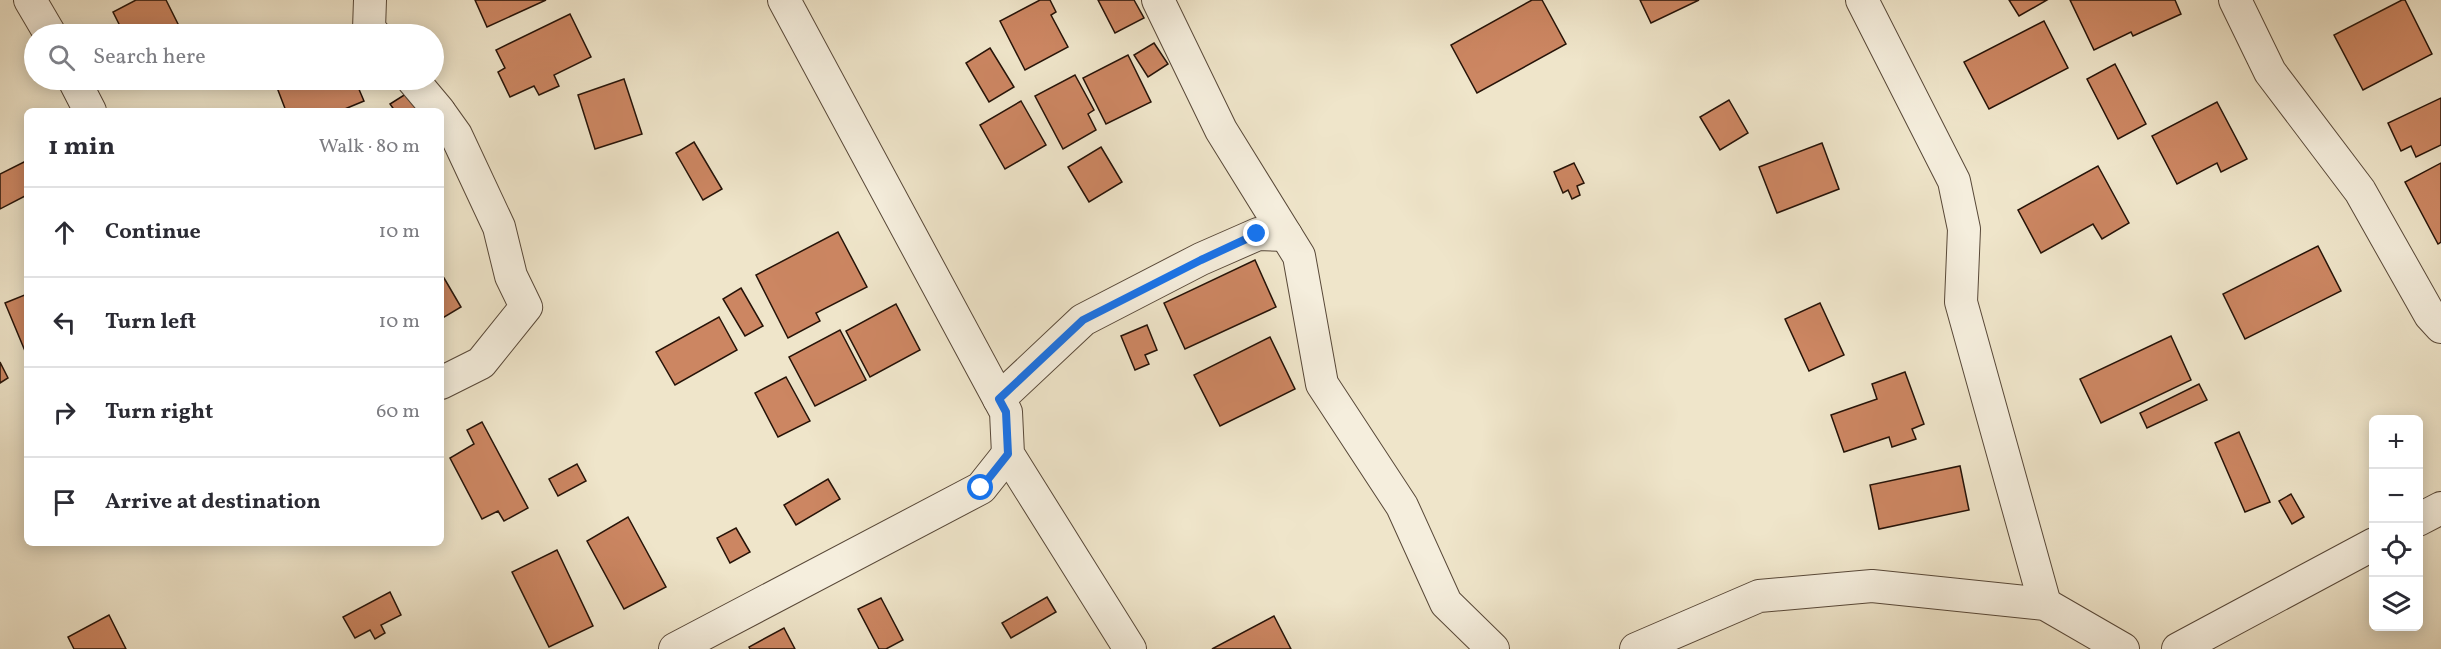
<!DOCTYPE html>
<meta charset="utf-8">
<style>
:root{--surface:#fff;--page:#f7f7f7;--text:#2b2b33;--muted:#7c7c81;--line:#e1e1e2}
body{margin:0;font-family:Vollkorn,serif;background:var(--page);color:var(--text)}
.controls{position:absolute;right:18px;bottom:18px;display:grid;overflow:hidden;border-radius:9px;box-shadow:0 3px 15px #0003}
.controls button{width:54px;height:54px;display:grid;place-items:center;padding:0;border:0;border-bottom:2px solid var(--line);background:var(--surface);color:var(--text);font:30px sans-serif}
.stop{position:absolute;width:18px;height:18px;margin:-14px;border:4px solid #1a73e8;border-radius:50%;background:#fff}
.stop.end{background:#1a73e8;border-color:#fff;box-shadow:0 2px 6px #0008}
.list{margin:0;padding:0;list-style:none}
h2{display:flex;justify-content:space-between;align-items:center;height:78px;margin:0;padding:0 24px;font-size:26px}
h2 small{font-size:20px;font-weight:400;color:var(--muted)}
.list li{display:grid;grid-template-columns:39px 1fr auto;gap:18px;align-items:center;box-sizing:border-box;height:90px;padding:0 24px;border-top:2px solid var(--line)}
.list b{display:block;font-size:22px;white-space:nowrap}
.list em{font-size:20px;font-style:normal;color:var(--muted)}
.icon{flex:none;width:33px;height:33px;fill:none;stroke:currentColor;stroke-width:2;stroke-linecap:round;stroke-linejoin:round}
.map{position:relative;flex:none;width:2441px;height:649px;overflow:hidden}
.search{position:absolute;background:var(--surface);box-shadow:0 3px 15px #0003;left:24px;top:24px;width:420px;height:66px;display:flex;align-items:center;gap:15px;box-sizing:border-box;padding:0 21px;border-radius:33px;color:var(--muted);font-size:22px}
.panel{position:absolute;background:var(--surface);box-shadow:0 3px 15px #0003;left:24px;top:108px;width:420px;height:438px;border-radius:9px}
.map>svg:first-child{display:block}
</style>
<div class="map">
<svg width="2441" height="649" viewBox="0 0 2441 649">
<rect width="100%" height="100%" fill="#efe5ca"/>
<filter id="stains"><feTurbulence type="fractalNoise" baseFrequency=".00333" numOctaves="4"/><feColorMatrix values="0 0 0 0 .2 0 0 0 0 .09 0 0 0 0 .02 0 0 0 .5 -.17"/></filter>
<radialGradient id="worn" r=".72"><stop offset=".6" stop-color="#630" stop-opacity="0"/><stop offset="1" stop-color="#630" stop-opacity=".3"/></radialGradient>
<g fill="#cc8662" stroke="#261308" stroke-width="1.5">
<path d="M136 0H166L183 34H124L113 12Z"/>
<path d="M475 0H546L487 27Z"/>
<path d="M1040 0H1050L1056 12 1051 15 1068 47 1025 70 1000 21Z"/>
<path d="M1098 0H1134L1144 18 1115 33Z"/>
<path d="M1532 0H1542L1566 44 1477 93 1451 45Z"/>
<path d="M1640 0H1699L1651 23Z"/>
<path d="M2009 0H2047L2019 16Z"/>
<path d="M2070 0H2175L2181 14 2133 36 2131 32 2094 50Z"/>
<path d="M2402 0H2405L2432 54 2363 90 2334 35Z"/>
<path d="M570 14 591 57 554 75 559 86 539 95 534 86 510 97 498 72 505 68 496 50Z"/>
<path d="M2044 21 2068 68 1989 109 1964 62Z"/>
<path d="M1154 43 1168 64 1148 77 1134 55Z"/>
<path d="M990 48 1014 87 989 102 966 63Z"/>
<path d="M1128 55 1151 102 1106 124 1083 78Z"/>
<path d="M2115 64 2146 124 2118 139 2087 79Z"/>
<path d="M1075 75 1094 110 1088 114 1096 130 1063 149 1035 96Z"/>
<path d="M624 79 642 134 595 149 578 95Z"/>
<path d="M290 80H355L364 101 340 111H286L276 85Z"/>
<path d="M412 90 425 111H395L390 104Z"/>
<path d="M2441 98V145L2416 157 2411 146 2401 151 2388 123Z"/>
<path d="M1729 100 1748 133 1720 150 1700 117Z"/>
<path d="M1021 101 1046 145 1005 169 980 125Z"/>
<path d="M2217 102 2247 159 2221 172 2217 163 2177 184 2152 136Z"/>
<path d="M694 142 722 189 703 200 676 153Z"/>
<path d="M1822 143 1839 189 1777 213 1759 167Z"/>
<path d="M1101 147 1122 182 1089 202 1068 167Z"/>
<path d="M26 161 27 195 0 209V174Z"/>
<path d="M1574 163 1584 183 1577 186 1580 195 1572 199 1568 190 1563 193 1554 172Z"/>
<path d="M2441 163V242L2438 244 2405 182Z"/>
<path d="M2098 166 2129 223 2102 239 2093 224 2041 253 2018 210Z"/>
<path d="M838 232 867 287 816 313 820 321 788 338 756 275Z"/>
<path d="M2318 246 2341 291 2245 339 2223 294Z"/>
<path d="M1255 260 1276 307 1185 349 1164 303Z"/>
<path d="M444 278 461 307 441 319V280Z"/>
<path d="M741 288 763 326 745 336 723 299Z"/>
<path d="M27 294V350L25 351 5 303Z"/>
<path d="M1820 303 1844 355 1809 371 1785 319Z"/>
<path d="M896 304 920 350 870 377 846 331Z"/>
<path d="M719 317 737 350 675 385 656 352Z"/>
<path d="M1147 325 1157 350 1145 355 1149 364 1135 370 1121 336Z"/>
<path d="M840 330 866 380 815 406 789 357Z"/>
<path d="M2171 336 2191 380 2101 423 2080 379Z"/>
<path d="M1270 337 1295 389 1220 426 1194 375Z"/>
<path d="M0 362 8 378 0 383Z"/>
<path d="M1905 372 1924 424 1912 429 1916 439 1892 447 1889 437 1844 452 1831 415 1877 399 1872 384Z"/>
<path d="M786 377 810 421 778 437 755 393Z"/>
<path d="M2199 384 2207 400 2147 428 2140 413Z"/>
<path d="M482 422 528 508 504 521 498 511 482 519 450 458 474 444 467 430Z"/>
<path d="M2239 432 2270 502 2245 512 2215 443Z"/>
<path d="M577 464 586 481 558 496 549 479Z"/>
<path d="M1960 466 1969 510 1879 529 1870 485Z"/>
<path d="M828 479 840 499 796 525 784 505Z"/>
<path d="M2291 494 2304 517 2292 524 2279 501Z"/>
<path d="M628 517 666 587 624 609 587 541Z"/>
<path d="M736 528 750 552 730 563 717 538Z"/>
<path d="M557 550 593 626 549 647 512 572Z"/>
<path d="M390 592 401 615 381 625 385 633 375 639 370 630 355 638 343 617Z"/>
<path d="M1047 597 1056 612 1011 638 1002 623Z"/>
<path d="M881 598 903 640 886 649H879L858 609Z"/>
<path d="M109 615 126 649H74L68 637Z"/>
<path d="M1274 616 1291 649H1212Z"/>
<path d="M784 628 795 649H750L749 647Z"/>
</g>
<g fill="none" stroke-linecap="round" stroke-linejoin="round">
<defs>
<g id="minor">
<path d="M30 0 50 34"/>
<path d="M370 0 369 29 374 34"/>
<path d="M784 0 1006 412 1008 454 1130 649"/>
<path d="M1158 0 1221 130 1299 256 1322 384 1402 506 1446 603 1493 649"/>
<path d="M1862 0 1954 181 1964 229 1961 302 2045 604"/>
<path d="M2235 0 2270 72 2360 191 2430 315 2441 327"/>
<path d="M74 80 90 111"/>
<path d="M413 80 439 111"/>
<path d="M441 114 456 135 499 227 511 276 526 307 481 363 441 383"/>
<path d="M999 399 1083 320 1201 259 1258 234 1286 235"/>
<path d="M2418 520 2441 508"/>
<path d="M675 649 981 488 1008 454"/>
<path d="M1636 649 1759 596 1872 586 2045 604 2123 649"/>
<path d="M2178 649 2374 544"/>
</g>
</defs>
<use href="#minor" stroke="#584838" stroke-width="34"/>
<use href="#minor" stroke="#f5eedd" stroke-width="32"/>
</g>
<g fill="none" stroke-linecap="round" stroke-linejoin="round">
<path stroke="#1a73e8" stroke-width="8" d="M981 488 1008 454 1006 412 999 399 1083 320 1201 260 1257 234"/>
</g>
<rect width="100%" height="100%" filter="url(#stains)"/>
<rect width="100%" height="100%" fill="url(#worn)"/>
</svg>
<div class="controls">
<button>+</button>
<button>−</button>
<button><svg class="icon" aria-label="locate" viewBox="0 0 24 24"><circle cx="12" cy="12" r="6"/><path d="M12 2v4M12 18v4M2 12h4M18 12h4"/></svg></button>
<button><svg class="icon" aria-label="layers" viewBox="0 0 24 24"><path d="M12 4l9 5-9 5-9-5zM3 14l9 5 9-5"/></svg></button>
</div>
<div class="stop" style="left:981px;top:488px"></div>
<div class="stop end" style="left:1257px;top:234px"></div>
<div class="search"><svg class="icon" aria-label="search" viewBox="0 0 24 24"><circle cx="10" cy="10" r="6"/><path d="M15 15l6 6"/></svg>Search here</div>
<section class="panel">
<h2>1 min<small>Walk · 80 m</small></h2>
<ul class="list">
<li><svg class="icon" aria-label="ahead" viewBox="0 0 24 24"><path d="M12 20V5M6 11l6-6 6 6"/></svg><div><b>Continue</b></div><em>10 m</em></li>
<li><svg class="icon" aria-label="left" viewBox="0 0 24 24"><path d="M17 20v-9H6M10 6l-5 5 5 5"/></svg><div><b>Turn left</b></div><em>10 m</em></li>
<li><svg class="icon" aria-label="right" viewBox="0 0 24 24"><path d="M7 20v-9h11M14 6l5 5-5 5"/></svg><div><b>Turn right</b></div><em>60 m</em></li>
<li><svg class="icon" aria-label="arrive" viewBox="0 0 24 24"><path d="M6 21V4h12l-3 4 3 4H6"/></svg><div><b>Arrive at destination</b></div></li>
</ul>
</section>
</div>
